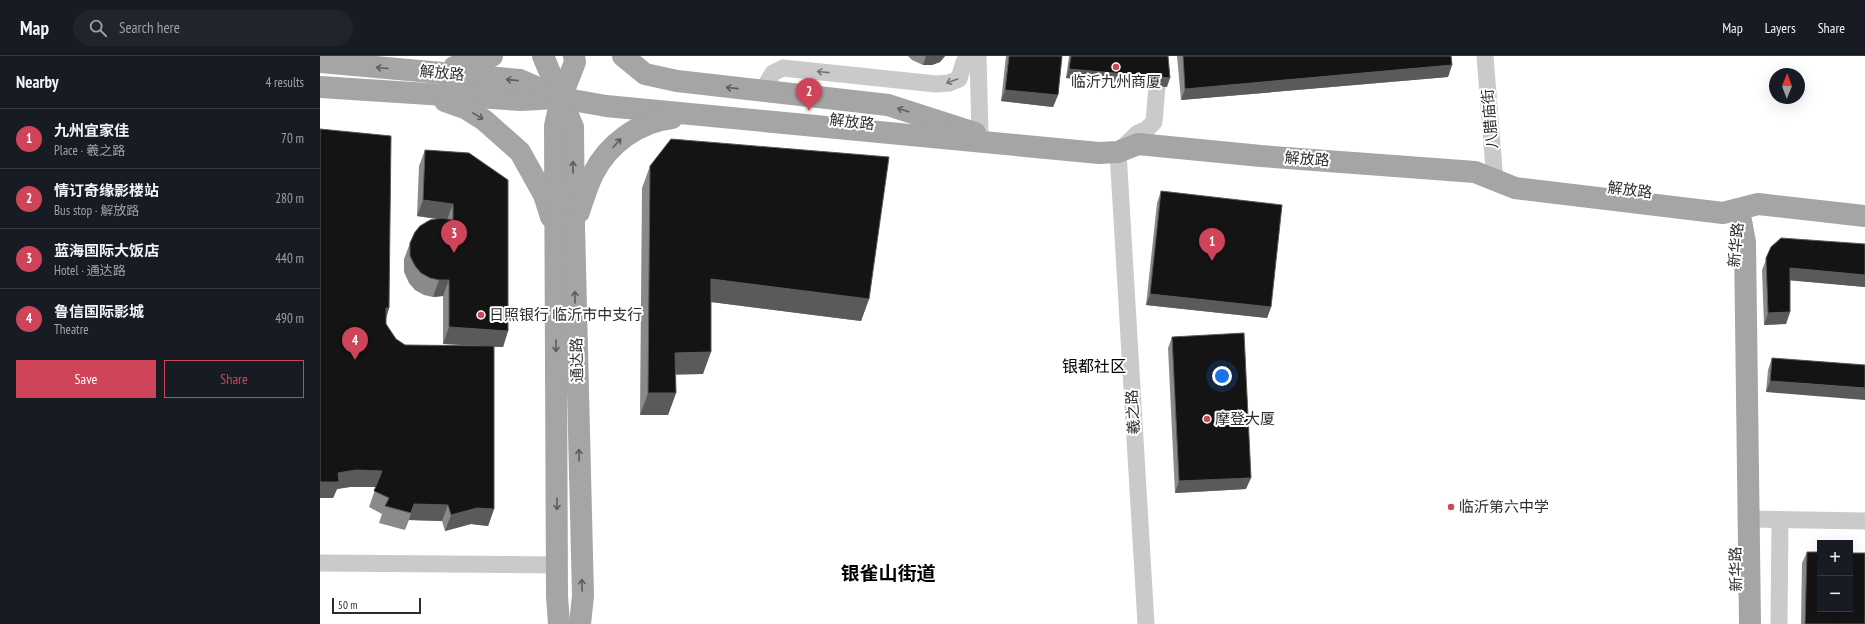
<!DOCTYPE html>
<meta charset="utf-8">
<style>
:root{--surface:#171b24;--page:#20242c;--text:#f1f3f6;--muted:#9ea1a6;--line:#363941;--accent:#cf4459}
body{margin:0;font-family:"PT Sans Narrow","Noto Sans SC",sans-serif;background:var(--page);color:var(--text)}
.controls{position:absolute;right:12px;bottom:12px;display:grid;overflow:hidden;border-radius:0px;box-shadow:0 4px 16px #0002}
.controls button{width:36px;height:36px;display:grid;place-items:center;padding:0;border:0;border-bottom:1px solid var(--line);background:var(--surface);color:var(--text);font:20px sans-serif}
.compass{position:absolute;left:1449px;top:12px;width:36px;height:36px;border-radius:50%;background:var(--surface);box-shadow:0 4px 16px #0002;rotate:1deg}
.scale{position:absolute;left:12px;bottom:10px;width:89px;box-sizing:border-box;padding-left:4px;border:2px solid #2d2d2d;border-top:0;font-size:11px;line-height:14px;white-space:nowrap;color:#2d2d2d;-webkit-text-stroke:3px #fff;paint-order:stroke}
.you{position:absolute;left:902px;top:320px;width:14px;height:14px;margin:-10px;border:3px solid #fff;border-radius:50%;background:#1a73e8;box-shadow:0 0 0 6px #1a73e833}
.badge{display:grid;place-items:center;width:26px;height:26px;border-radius:50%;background:var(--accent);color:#fff;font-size:13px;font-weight:700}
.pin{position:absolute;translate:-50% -33px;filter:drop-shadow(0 1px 2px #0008)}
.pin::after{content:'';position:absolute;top:21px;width:14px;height:12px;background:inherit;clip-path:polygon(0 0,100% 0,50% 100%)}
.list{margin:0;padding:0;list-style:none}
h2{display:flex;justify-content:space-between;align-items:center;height:52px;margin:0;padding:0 16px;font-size:17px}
h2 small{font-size:13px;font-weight:400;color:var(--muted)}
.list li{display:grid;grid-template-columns:26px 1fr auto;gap:12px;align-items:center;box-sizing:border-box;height:60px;padding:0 16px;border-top:1px solid var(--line)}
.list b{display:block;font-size:15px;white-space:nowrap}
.list p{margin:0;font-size:13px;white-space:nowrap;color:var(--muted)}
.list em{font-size:13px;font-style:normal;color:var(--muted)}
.actions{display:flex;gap:8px;padding:12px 16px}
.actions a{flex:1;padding:9px 0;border:1px solid var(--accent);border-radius:0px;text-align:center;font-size:14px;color:var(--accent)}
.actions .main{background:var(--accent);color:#fff}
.icon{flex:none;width:22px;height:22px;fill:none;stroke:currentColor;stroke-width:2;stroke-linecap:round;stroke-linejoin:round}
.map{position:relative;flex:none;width:1545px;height:568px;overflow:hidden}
header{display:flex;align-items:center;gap:24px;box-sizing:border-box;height:56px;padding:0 20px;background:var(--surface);border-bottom:1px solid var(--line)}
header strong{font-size:19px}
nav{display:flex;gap:22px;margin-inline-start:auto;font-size:14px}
.search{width:280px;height:36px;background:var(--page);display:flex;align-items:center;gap:10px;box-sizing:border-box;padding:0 14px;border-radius:22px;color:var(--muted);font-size:15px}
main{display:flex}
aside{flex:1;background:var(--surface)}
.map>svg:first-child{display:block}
</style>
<header>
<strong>Map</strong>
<div class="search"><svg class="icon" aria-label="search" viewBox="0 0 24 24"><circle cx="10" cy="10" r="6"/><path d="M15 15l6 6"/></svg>Search here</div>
<nav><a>Map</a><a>Layers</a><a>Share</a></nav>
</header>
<main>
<aside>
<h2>Nearby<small>4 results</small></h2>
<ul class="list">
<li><span class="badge">1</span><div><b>九州宜家佳</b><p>Place · 羲之路</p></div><em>70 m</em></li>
<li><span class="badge">2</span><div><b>情订奇缘影楼站</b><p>Bus stop · 解放路</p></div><em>280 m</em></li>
<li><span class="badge">3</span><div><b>蓝海国际大饭店</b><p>Hotel · 通达路</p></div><em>440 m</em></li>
<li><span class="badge">4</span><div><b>鲁信国际影城</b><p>Theatre</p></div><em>490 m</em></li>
</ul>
<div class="actions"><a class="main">Save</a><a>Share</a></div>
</aside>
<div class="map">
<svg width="1545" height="568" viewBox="0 0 1545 568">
<rect width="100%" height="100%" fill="#fff"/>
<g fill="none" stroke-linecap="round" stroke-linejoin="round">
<g stroke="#cacaca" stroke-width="17">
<path d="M658 0 660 78"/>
<path d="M1165 0 1175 126"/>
<path d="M442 35 453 17 463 12 616 28 629 27 639 23 644 6H658"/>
<path d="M1428 463 1545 465"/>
<path d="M0 507 237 509"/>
<path d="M826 568 798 96 818 77 827 73 834 66 837 30 835 0"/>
<path d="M1459 568 1460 464"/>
</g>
<g stroke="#a5a5a5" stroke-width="22">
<path d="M223 0 253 71 254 170 263 540 260 568"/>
<path d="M303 0 325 18 357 25 568 49 655 77"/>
<path d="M0 6 200 24 241 42 286 50 779 97 798 96 818 88 941 100 1155 116 1195 132 1403 157 1438 148 1545 160"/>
<path d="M134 11 152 10 172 0"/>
<path d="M0 31 201 44 236 42"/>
<path d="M125 45 145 52 164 64 200 96 224 139 231 161"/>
<path d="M1419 154 1425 186 1430 568"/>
<path d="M259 156C263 144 267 130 273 118 288 88 318 66 352 62"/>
<path d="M239 568 237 540 235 70 241 42 255 6 254 0"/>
</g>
</g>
<g fill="#8a8a8a">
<path d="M588 0H625L620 6 612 9H603L592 4Z"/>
<path d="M686 0H742L738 39 733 51 681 45Z"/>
<path d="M749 0H848L847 31 746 22Z"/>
<path d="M857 0H1131L1132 9 1128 21 861 44Z"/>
<path d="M0 73 69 252 66 263V268L76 283 85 289 169 290 123 288V240L113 241 104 239 95 234 89 227 84 216V203L90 187 116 163 97 160 99 110 105 94 149 97 188 275 183 291H174V453L168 470 151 468 125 475 122 465 89 464 85 474 59 467 62 458 49 451 56 431H30L17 433 13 442H0Z"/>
<path d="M330 110 549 243 541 265 391 246 383 318H355L356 337 348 359H320L322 132Z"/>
<path d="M841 135 951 251 947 262 826 249 837 147Z"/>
<path d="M1545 188V231L1470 224V256L1466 268 1444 269 1442 214 1451 191Z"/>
<path d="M852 281 926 433 855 437 848 292Z"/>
<path d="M1452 302 1545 309 1446 336 1448 314Z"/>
<path d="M1487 496 1545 568H1481L1482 507Z"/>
</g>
<g fill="#5a5a5a">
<path d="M606 0H625L620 6 612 9H603Z"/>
<path d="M1132 9 1128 21 861 44 865 33Z"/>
<path d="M749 13 850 22 847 31 746 22Z"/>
<path d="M685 34 738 39 733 51 681 45Z"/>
<path d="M103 144 133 148 127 164 97 160Z"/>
<path d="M1470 212 1545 219V231L1466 224Z"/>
<path d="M391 223 549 243 541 265 383 245Z"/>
<path d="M119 224H129L123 240 113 241Z"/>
<path d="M830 238 951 251 947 262 826 249Z"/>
<path d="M66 252H69L64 269Z"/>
<path d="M1470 256 1466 268 1444 269 1448 257Z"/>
<path d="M129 271 188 275 183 291 123 288Z"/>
<path d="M391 296 383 318 347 319 355 297Z"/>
<path d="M1450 325 1545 332V344L1446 336Z"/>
<path d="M328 337H356L348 359H320Z"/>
<path d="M36 414 62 415 56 431H30L17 433 13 442H0V426L18 417Z"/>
<path d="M931 422 926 433 855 437 859 425Z"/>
<path d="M94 448 128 449 122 465 89 464Z"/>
<path d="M157 452 174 453 168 470 151 468 125 475 131 459Z"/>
</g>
<g fill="#141414" stroke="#5a5a5a">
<path d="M689 0H742L738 39 685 34Z"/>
<path d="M751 0H848L850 22 749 13Z"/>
<path d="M863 0H1131L1132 9 865 33Z"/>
<path d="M0 73 71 80 69 252H66V268L76 283 85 289 174 290V453L157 452 131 459 128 449 94 448 91 457 65 450 69 442 54 435 62 415 36 414 18 417 19 426H0Z"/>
<path d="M351 83 569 101 549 243 391 223V296L355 297 356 337H328L330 110Z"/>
<path d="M105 94 149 97 188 124V275L129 271V224H119L110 222 101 217 95 210 90 200V187L95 176 100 170 110 164 122 162 133 164V148L103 144Z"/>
<path d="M841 135 962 149 951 251 830 238Z"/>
<path d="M1461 182 1545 188V219L1470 212V256L1448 257 1446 202 1451 191Z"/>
<path d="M924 277 931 422 859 425 852 281Z"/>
<path d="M1452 302 1545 309V332L1450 325Z"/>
<path d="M1487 496H1500V553H1530V497H1545V568H1485Z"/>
</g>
<defs><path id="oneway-shaft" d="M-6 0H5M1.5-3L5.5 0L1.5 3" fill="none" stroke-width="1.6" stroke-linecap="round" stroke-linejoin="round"/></defs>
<g stroke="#5d5d5d">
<use href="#oneway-shaft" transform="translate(62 12) rotate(-175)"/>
<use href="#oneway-shaft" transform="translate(192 24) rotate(-174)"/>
<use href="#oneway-shaft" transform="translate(412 32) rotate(-174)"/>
<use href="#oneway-shaft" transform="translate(583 54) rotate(-162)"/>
<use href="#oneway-shaft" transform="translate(158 60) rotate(31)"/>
<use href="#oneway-shaft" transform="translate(297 87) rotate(-48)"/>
<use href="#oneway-shaft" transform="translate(253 111) rotate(-90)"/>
<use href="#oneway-shaft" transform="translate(255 241) rotate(-91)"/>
<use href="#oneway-shaft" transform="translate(236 290) rotate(90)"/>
<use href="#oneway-shaft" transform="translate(259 399) rotate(-91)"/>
<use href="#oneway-shaft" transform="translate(237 448) rotate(90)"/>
<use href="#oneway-shaft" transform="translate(262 529) rotate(-91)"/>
</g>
<g stroke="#747474">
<use href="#oneway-shaft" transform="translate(503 16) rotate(-174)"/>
<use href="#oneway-shaft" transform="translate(632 25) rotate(160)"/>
</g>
<g fill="#cf4459" stroke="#fff" stroke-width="1.5">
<circle cx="796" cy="11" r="4"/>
<circle cx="161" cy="259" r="4"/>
<circle cx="887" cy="363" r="4"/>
<circle cx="1131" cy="451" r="4"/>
</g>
<g text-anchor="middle" stroke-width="4" stroke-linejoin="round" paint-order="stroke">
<g font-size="15" fill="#2d2d2d" stroke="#fff">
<text transform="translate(122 17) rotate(5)" y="5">解放路</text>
<text transform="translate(1170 63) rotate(-95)" y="5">八腊庙街</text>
<text transform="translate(532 66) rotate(6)" y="5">解放路</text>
<text transform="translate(987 103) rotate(4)" y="5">解放路</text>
<text transform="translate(1310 134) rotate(7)" y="5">解放路</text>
<text transform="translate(1416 189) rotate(-85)" y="5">新华路</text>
<text transform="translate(257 304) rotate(-91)" y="5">通达路</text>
<text transform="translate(813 356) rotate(-93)" y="5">羲之路</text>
<text transform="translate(1416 513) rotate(-91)" y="5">新华路</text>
</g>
<g font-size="15" fill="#2d2d2d" stroke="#fff" text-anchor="start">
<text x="796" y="31" text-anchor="middle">临沂九州商厦</text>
<text x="169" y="264">日照银行 临沂市中支行</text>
<text x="895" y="368">摩登大厦</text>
<text x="1139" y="456">临沂第六中学</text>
</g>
<g font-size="16" fill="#000" stroke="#fff">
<text x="774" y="316">银都社区</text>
</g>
<g font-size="19" font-weight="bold" fill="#000" stroke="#fff">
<text x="568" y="524">银雀山街道</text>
</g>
</g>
</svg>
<div class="controls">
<button>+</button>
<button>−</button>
</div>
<svg class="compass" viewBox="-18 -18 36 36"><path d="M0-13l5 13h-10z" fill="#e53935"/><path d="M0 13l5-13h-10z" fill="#9ea1a6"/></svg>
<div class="scale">50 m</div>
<div class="you"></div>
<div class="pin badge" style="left:892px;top:205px">1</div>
<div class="pin badge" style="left:489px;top:55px">2</div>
<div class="pin badge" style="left:134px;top:197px">3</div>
<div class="pin badge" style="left:35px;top:304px">4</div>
</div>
</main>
